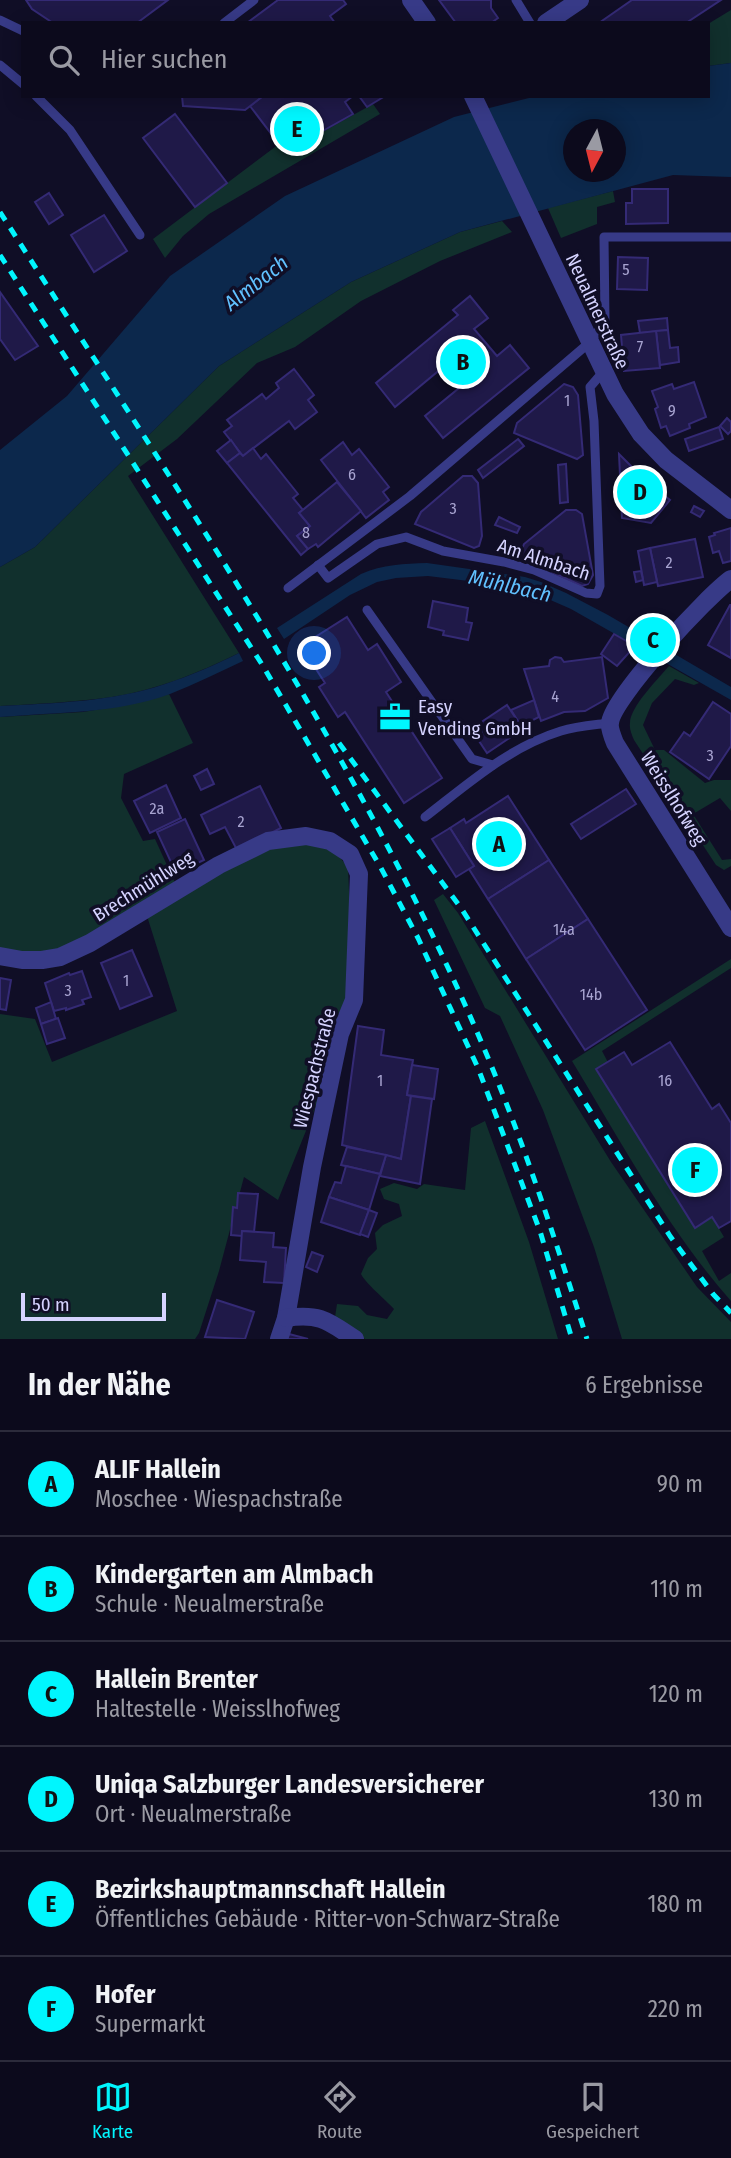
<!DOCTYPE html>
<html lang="de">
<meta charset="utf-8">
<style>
:root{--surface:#0c0a1c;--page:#151325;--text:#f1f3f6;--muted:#9a9aa3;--line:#2c2b3b;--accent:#00f6fe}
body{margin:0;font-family:"Fira Sans Condensed",sans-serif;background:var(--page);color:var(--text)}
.compass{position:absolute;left:563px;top:119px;width:63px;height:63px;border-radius:50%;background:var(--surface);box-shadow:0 4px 18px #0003;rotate:187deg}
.scale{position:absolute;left:21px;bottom:18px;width:145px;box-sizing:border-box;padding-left:7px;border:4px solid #d5d3ff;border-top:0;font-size:19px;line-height:24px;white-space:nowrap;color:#d5d3ff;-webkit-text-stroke:5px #100e26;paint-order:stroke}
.you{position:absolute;left:315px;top:654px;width:24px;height:24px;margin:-18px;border:5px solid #fff;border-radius:50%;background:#1a73e8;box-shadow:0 0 0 10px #1a73e833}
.badge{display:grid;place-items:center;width:46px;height:46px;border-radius:50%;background:var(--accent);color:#111;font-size:23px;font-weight:700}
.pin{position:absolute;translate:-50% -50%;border:4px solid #fff;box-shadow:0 2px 7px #0006}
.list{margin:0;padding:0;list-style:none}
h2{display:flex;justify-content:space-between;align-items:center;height:91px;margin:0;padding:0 28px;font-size:30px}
h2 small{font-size:23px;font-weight:400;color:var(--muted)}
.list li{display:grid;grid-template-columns:46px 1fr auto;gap:21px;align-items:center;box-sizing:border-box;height:105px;padding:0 28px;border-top:2px solid var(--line)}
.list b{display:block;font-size:26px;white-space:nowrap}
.list p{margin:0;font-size:23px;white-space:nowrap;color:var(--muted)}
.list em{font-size:23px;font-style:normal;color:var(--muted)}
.icon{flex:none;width:38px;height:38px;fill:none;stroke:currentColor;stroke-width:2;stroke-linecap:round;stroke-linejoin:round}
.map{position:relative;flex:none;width:731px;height:1339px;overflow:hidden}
.search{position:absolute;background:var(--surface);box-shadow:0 4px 18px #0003;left:21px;right:21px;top:21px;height:77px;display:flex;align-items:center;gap:18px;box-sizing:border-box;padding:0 24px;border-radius:0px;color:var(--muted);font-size:26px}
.sheet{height:721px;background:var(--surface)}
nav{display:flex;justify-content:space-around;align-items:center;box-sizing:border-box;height:98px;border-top:2px solid var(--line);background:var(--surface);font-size:19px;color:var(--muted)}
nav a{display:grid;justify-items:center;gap:4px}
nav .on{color:var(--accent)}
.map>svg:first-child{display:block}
</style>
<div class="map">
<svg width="731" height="1339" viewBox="0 0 731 1339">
<rect width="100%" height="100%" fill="#100e26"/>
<g fill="#11302d">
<path d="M731 10V63L708 66V24Z"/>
<path d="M373 104 380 114 209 214 183 236 165 258 153 239 279 144 286 152Z"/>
<path d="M613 191 615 202 597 207V224L561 238 548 208Z"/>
<path d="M502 221 512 232 440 261 361 301 295 347 257 363 177 439 128 476 239 653C199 673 156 690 112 697 75 702 37 704 0 706V567L35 547 219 366 351 282 460 232Z"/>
<path d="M669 666 699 683 694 685 675 679 652 703 643 725 655 750H664L705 783 714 780H731V811L720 798 693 814 722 860 731 859V866L724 870 716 865 634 740C632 735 629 729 630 723 630 707 658 679 669 666Z"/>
<path d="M169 694 193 743 124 774 121 798 143 841 155 839 176 885 76 944 46 953 0 950V717L83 712 131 704Z"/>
<path d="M305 843 330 846 348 867 350 916 347 998 316 1106 278 1200 244 1177 219 1271 199 1333 195 1339H0V1014L35 1019 52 1062 177 1011 147 916 190 887 272 848Z"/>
<path d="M443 894 458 913 611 1162 697 1287 731 1322V1339H622L594 1247 543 1110 500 1016 485 1008 434 900Z"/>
<path d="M731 959V968L602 1051 695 1228 712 1217 724 1237 702 1251 719 1281 731 1273V1301C669 1231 621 1142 572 1061Z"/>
<path d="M485 1121 529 1242 558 1339H365L335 1317 337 1304 358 1306 367 1315 387 1319 394 1309C385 1299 366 1284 361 1274L368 1258 377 1249 375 1233 383 1225 402 1216 399 1204 384 1199 380 1189 394 1183 417 1189 424 1184 465 1190 471 1128Z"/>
</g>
<g fill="#0c284c" fill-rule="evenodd">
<path d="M731 63V177L673 175 460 232 351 282 219 366 35 547 0 567V450L67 396 170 276 285 196 454 117 537 96H708V66ZM574 130H616V172H574Z"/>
<path d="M427 563 525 577 541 582 566 593 608 615 731 687V700L571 609 539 595 509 586 428 576 396 578 377 582 350 595 284 639 277 628 361 574C383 564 404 564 427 563Z"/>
<path d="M239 653 243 661C219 672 195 684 170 694 116 714 57 712 0 717V706C55 703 112 702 165 684 190 676 215 665 239 653Z"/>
</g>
<g fill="#1f1948" stroke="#342a75" stroke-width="2">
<path d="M26 0H168L137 23H53L32 9Z"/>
<path d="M278 0H343L346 4 330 16 335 23H247Z"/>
<path d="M439 0H491V8L498 18 491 23H456Z"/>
<path d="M632 0H721L686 23H599Z"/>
<path d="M263 96H353L345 102 353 114 285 152 250 106Z"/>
<path d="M263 96 245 110 183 106 182 96Z"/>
<path d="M359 96H385L367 107Z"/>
<path d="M175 114 227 183 195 207 143 138Z"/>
<path d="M632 189H668V223L626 224V203H632Z"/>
<path d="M49 193 63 215 49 224 35 202Z"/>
<path d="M104 215 127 251 94 272 71 235Z"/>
<path d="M618 257 648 258 647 290 617 289Z"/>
<path d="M0 292 38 346 15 360 0 339Z"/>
<path d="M470 296 488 318 474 329 497 356 510 345 529 368 443 438 425 416 459 388 442 368 395 407 376 383 458 315 453 310Z"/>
<path d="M667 318 668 330 640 333 638 321Z"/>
<path d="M668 330 670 348 678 347 679 362 660 365 656 331Z"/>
<path d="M656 331 660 368 624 371 621 335Z"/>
<path d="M294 369 314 395 308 400 317 412 295 429 289 421 243 456 224 432 232 426 227 420 262 394 266 399 279 388 276 383Z"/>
<path d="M694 382 706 417 689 424 690 428 670 436 666 426 661 428 655 409 658 407 652 391 672 384 674 389Z"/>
<path d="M564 384 573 387 578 395 583 455 577 459 514 433 517 423Z"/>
<path d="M727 418 731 422V431L728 434 720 426Z"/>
<path d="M719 427 723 439 689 451 685 439Z"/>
<path d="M518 439 524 446 483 478 478 470Z"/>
<path d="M231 440 240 453 227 463 217 451Z"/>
<path d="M343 442 352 455 359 449 389 487 383 492 389 500 366 518 321 460Z"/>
<path d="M253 448 261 459 266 454 298 494 293 498 303 510 299 513 310 526 297 536 308 549 301 555 227 463 240 453 243 456Z"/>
<path d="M619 454 649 484 670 500 651 523 622 518Z"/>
<path d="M566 464 568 502 560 503 558 465Z"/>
<path d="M463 476H472L478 483 482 536 479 546 474 548 415 524 421 512Z"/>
<path d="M337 482 361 511 318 547 316 544 308 549 297 536 310 526 299 513Z"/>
<path d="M694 506 704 511 700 517 691 512Z"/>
<path d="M566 510H576L582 514 593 575 588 584 582 586 519 557 524 544Z"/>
<path d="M499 517 520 527 517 533 495 525Z"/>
<path d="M731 528V561L723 563 719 551 713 553 709 537 715 535 714 533Z"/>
<path d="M695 539 703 577 658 586 650 548Z"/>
<path d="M650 548 657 582 644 585 638 551Z"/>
<path d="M641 571 643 580 636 582 634 572Z"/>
<path d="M433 601 468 608 466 622 472 623 468 640 443 635 444 631 428 627Z"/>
<path d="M730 605H731V658L708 645Z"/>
<path d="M347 617 368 650 377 644 401 682 386 692 442 778 404 803 345 712 338 717 319 687 325 683 301 646Z"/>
<path d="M614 634 635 646 617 666 601 654Z"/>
<path d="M555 657 561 658 564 662 602 657 608 698 585 711 564 712 541 721 524 669 549 666 550 660Z"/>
<path d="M534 700 539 717 521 726 511 710Z"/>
<path d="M713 702 731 714V746L709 779 670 752 684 732 690 736Z"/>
<path d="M507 705 523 729 487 753 471 729Z"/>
<path d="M207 769 214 784 201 790 194 776Z"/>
<path d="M166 785 181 818 150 833 134 801Z"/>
<path d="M260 786 281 828 237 850 225 827 210 834 201 815Z"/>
<path d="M626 789 636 804 581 839 571 824Z"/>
<path d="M508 796 549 860 488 899 469 869 474 866 450 828 464 819 466 823Z"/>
<path d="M185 819 204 860 176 873 157 832Z"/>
<path d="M450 828 474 866 456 877 432 839Z"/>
<path d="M549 860 588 919 526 959 488 899Z"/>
<path d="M588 919 647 1010 585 1050 526 959Z"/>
<path d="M132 950 152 996 120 1009 101 963Z"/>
<path d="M82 971 91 997 82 1000 84 1004 66 1010V1008L54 1011 45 983 69 973 70 975Z"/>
<path d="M0 978 11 980 6 1010 0 1009Z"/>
<path d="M51 1002 56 1019 41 1024 36 1008Z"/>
<path d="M58 1018 65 1038 47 1044 41 1024Z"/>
<path d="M358 1026 384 1030 381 1055 413 1060 407 1095 411 1096 401 1159 342 1145Z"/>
<path d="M670 1042 712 1109 719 1104 731 1123V1221L719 1228 712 1217 695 1228 596 1069 624 1052 632 1065Z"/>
<path d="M412 1065 438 1069 434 1099 407 1095Z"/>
<path d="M411 1096 432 1099 420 1184 380 1176 386 1155 401 1159Z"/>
<path d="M347 1147 386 1155 380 1174 341 1165Z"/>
<path d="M346 1166 380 1174 369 1210 329 1197 335 1182 341 1183Z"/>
<path d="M238 1193 258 1194 254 1232 242 1231V1236L231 1235 233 1207 237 1208Z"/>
<path d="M329 1197 369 1210 360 1235 321 1222Z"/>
<path d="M369 1210 377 1213 368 1237 360 1234Z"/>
<path d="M242 1231 274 1233 273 1247 286 1248 284 1283 264 1282 266 1262 240 1260Z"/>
<path d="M312 1252 323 1256 317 1272 306 1267Z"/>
<path d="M217 1300 254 1312 245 1339 205 1337Z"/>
<path d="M289 1334 308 1339H287Z"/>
</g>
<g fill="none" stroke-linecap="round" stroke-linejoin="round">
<g stroke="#373a87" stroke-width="9">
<path d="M516 0 530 23"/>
<path d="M0 20 23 31"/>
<path d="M224 23 254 0"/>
<path d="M0 65 23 84"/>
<path d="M36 96 70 130 140 235"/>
<path d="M318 565 328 578 377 544 406 537 443 551 504 562 534 570 586 593 597 594 600 586 594 421 590 387 603 372"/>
<path d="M288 588 410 496 589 343 605 322 604 237H731"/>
<path d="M367 610 472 759 493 765"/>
<path d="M425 817C468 784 509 747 561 731 577 726 594 725 609 723"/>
</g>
<g stroke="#373a87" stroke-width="18">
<path d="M411 0 427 23"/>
<path d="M546 23 580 0"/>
<path d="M473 96 615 394 641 434 666 460 731 510"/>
<path d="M731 579C708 595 612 698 610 723 609 728 613 738 615 743L731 928"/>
<path d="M0 956 22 960H42L60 957 90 943 219 865 268 841 306 836 330 841 350 854 359 874 354 1000 340 1034 312 1167 286 1318 279 1339"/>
<path d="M286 1318C320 1313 328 1321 355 1339"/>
</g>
<g stroke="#00f6fe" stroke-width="5" stroke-dasharray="10 9" stroke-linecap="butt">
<path d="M0 212C167 474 349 740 474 1025 519 1127 553 1233 587 1339"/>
<path d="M0 255 263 666 381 868 418 938 478 1068 540 1231 572 1339"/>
<path d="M339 743 461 908 670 1236 713 1294 731 1313"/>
</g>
</g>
<defs>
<symbol id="office-bare" viewBox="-9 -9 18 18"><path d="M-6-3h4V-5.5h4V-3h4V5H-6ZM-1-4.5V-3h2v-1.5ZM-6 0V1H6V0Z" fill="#00f6fe" stroke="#100e26" stroke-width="2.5" paint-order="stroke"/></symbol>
</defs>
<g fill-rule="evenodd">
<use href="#office-bare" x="373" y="695" width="44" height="44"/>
</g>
<g text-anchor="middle" stroke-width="7" stroke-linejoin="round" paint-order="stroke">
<g font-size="16" fill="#a8a4d1">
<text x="626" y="275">5</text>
<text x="640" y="352">7</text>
<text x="567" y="406">1</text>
<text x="672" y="416">9</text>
<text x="352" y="480">6</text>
<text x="453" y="514">3</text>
<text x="306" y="538">8</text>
<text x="669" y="568">2</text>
<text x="555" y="702">4</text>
<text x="710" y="761">3</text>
<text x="157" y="814">2a</text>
<text x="241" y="827">2</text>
<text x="564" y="935">14a</text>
<text x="126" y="986">1</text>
<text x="68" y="996">3</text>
<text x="591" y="1000">14b</text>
<text x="380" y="1086">1</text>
<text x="665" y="1086">16</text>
</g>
<g font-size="19" fill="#d5d3ff" stroke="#100e26">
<text transform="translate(598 311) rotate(65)" y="7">Neualmerstraße</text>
<text transform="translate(544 559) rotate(18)" y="7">Am Almbach</text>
<text transform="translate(674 798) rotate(58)" y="7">Weisslhofweg</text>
<text transform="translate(143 886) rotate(-32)" y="7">Brechmühlweg</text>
<text transform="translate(314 1068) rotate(-76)" y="7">Wiespachstraße</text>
</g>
<g font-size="19" fill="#d5d3ff" stroke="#100e26" text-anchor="start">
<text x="418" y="713">Easy<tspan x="418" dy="22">Vending GmbH</tspan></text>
</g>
<g font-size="21" font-style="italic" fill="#61c1ff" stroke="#100e26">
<text transform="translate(256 283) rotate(-38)" y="7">Almbach</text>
<text transform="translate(510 586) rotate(13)" y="7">Mühlbach</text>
</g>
</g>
</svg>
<svg class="compass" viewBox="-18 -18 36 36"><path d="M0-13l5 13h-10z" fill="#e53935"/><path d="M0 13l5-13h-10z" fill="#9a9aa3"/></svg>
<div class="scale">50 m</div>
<div class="you"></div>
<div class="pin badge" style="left:499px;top:844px">A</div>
<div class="pin badge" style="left:463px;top:362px">B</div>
<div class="pin badge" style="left:653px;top:640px">C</div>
<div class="pin badge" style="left:640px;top:492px">D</div>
<div class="pin badge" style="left:297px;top:129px">E</div>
<div class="pin badge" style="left:695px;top:1170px">F</div>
<div class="search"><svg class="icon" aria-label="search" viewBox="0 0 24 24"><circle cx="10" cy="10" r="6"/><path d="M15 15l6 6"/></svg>Hier suchen</div>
</div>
<section class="sheet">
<h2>In der Nähe<small>6 Ergebnisse</small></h2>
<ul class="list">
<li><span class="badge">A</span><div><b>ALIF Hallein</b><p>Moschee · Wiespachstraße</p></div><em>90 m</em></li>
<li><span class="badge">B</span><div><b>Kindergarten am Almbach</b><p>Schule · Neualmerstraße</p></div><em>110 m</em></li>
<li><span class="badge">C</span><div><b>Hallein Brenter</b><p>Haltestelle · Weisslhofweg</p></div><em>120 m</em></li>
<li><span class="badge">D</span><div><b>Uniqa Salzburger Landesversicherer</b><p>Ort · Neualmerstraße</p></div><em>130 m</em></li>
<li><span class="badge">E</span><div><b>Bezirkshauptmannschaft Hallein</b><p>Öffentliches Gebäude · Ritter-von-Schwarz-Straße</p></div><em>180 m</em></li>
<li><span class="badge">F</span><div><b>Hofer</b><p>Supermarkt</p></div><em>220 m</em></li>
</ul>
</section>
<nav>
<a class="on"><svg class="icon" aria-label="map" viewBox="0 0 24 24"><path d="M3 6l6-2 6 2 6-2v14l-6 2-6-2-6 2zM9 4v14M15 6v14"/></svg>Karte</a>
<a><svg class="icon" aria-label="directions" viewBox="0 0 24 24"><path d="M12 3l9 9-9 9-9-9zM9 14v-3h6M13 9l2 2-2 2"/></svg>Route</a>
<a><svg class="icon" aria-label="saved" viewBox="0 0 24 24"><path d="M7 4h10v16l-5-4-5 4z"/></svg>Gespeichert</a>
</nav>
